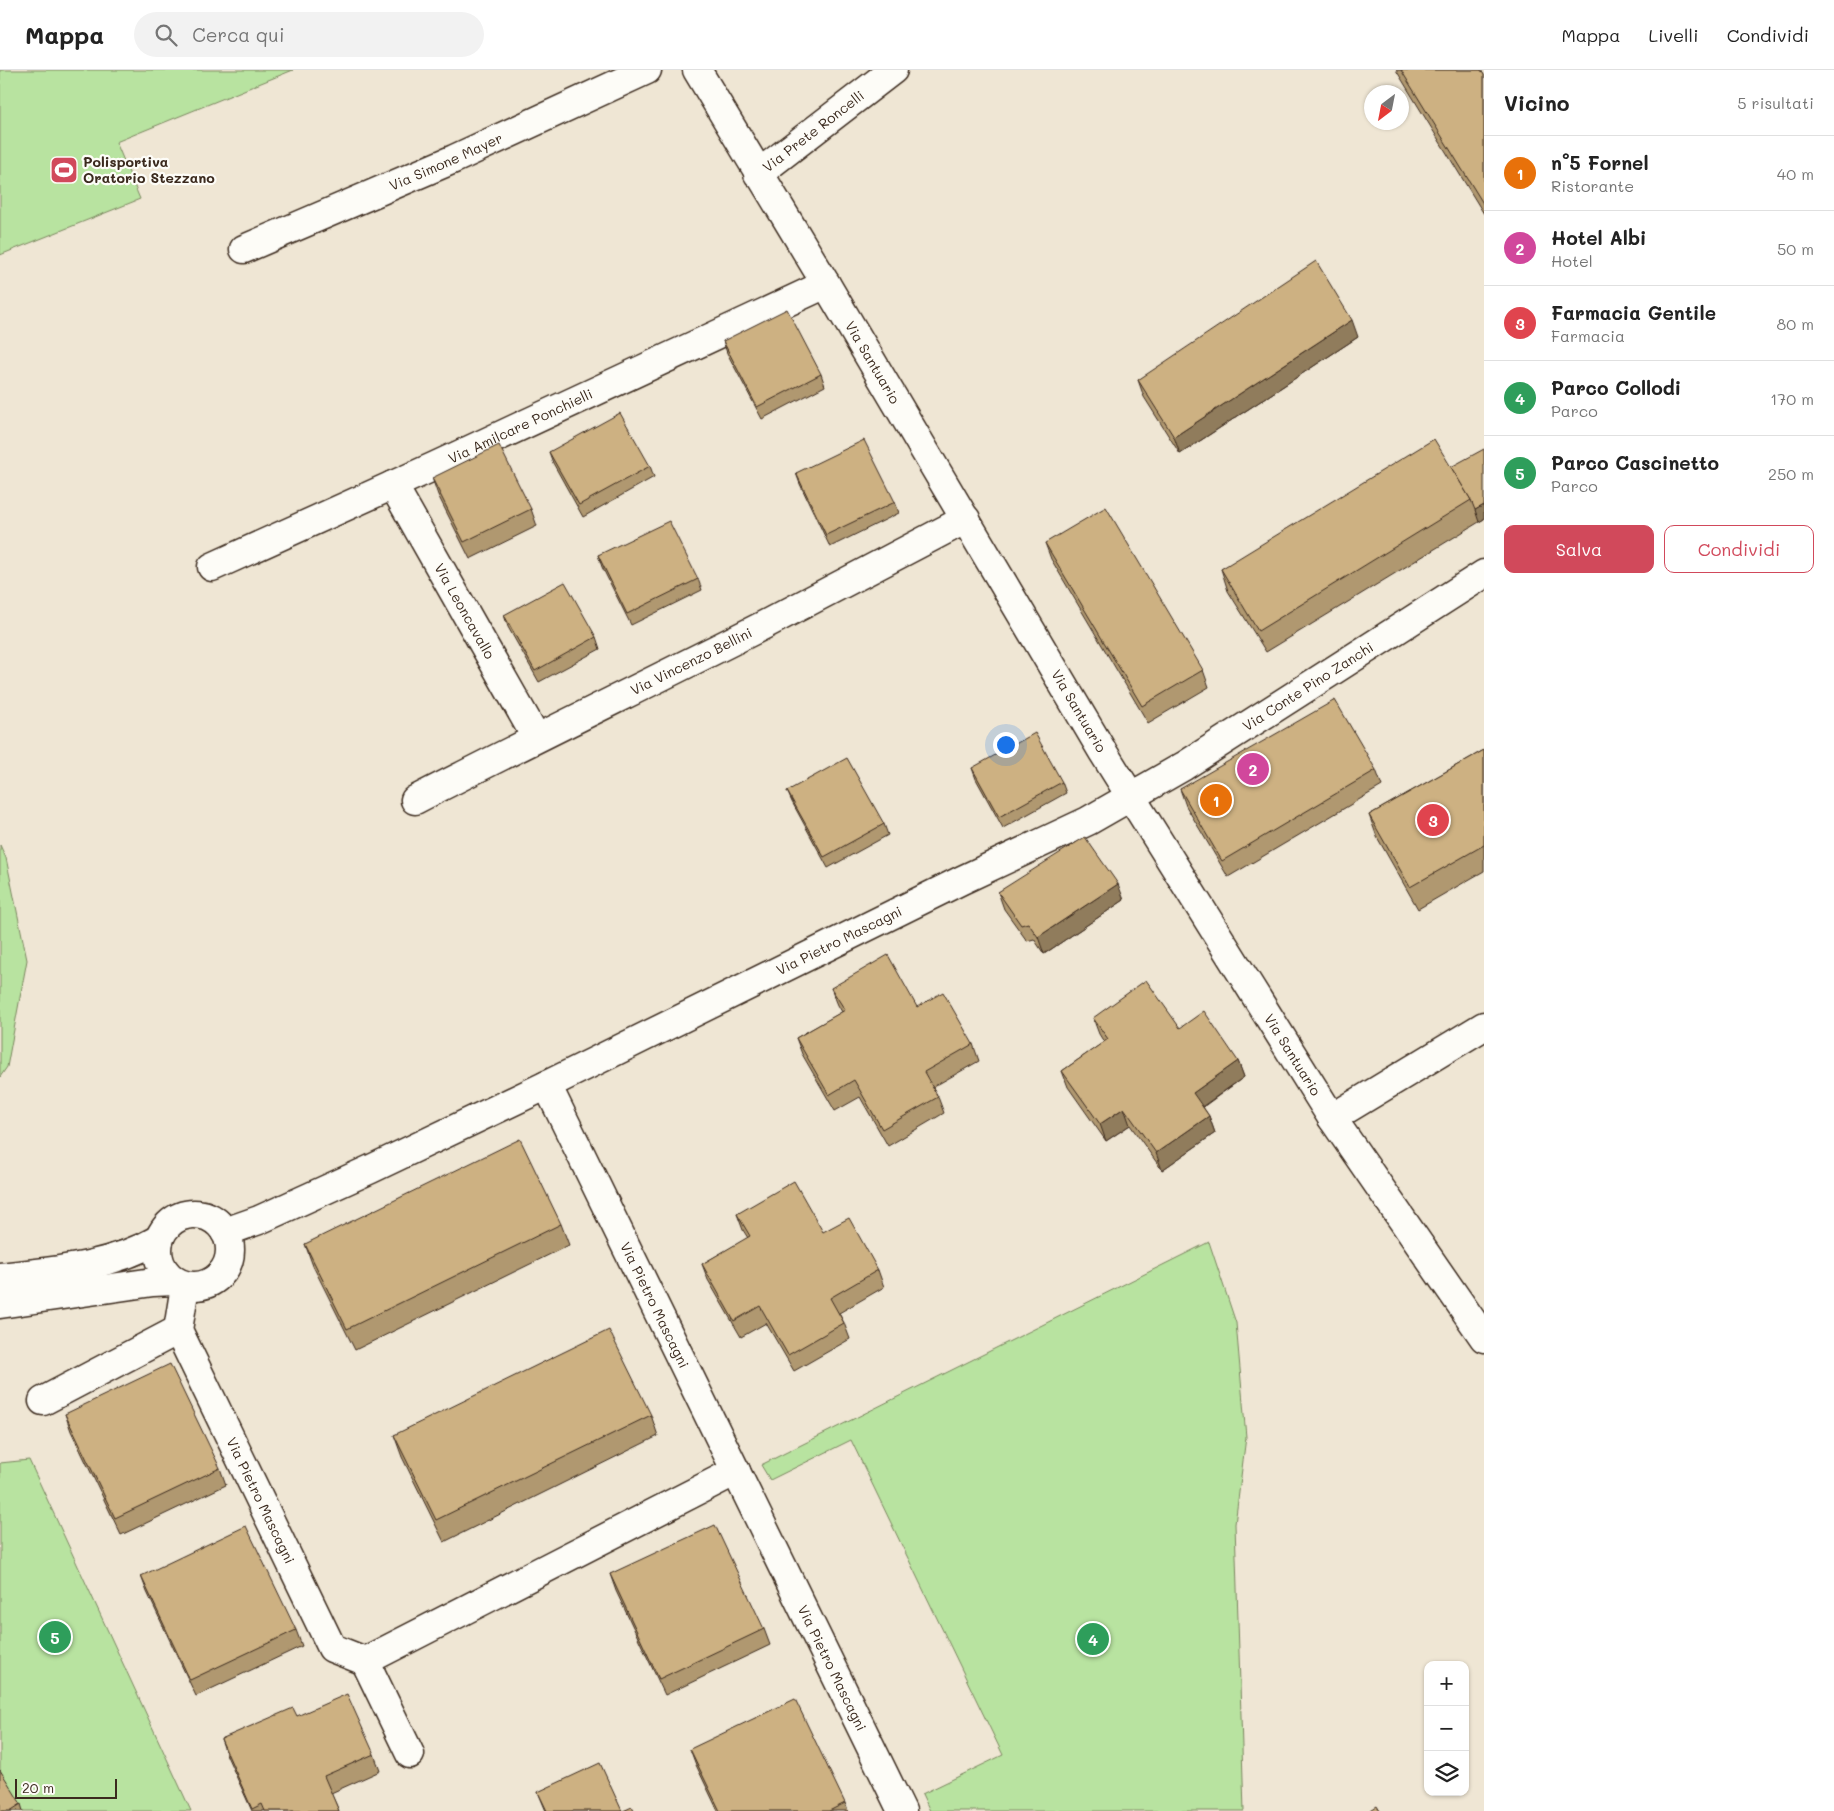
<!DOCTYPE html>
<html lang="it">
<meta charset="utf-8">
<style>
:root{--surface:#fff;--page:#f2f2f2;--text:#222;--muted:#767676;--line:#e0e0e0;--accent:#d1495b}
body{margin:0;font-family:Mali,sans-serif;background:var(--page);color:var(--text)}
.controls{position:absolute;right:15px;bottom:15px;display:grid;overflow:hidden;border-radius:10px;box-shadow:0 1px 4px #0004}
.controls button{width:45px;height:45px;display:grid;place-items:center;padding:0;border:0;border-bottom:1px solid var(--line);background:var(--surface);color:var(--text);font:25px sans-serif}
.compass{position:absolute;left:1364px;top:15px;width:45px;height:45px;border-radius:50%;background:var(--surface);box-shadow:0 1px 4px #0004;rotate:212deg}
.scale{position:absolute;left:15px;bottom:12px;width:102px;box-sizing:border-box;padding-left:5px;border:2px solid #3b2a1e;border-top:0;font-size:14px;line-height:18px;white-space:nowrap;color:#3b2a1e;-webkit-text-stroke:4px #fdfcf7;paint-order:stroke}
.you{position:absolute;left:1005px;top:674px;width:18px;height:18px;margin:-12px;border:4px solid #fff;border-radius:50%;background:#1a73e8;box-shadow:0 0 0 8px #1a73e833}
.badge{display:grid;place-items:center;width:32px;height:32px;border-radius:50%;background:var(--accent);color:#fff;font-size:16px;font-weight:700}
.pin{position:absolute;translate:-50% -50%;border:2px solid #fff;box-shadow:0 1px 5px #0006}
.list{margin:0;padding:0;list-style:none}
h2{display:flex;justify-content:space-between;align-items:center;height:65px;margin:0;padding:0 20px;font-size:21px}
h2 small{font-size:16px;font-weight:400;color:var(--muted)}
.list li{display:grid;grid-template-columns:32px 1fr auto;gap:15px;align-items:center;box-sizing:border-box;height:75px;padding:0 20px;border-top:1px solid var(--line)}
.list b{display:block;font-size:19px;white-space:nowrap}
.list p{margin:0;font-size:16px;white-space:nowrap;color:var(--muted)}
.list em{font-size:16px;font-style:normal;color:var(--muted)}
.actions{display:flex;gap:10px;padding:15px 20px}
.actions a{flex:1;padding:11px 0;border:1px solid var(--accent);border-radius:10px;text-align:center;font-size:18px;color:var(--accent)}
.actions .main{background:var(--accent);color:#fff}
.icon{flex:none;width:28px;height:28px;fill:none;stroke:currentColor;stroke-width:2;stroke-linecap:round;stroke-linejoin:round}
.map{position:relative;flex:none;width:1484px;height:1741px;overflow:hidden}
header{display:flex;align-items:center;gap:30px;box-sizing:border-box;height:70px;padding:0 25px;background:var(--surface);border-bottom:1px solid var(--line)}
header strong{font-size:24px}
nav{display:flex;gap:28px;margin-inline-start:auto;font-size:18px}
.search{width:350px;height:45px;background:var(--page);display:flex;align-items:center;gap:12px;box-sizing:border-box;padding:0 18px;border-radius:28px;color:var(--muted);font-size:19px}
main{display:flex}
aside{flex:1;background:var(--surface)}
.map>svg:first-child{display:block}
</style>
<header>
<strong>Mappa</strong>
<div class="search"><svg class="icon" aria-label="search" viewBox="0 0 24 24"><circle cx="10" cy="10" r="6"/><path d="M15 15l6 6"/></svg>Cerca qui</div>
<nav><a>Mappa</a><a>Livelli</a><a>Condividi</a></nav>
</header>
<main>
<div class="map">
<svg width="1484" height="1741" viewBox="0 0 1484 1741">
<rect width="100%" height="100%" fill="#efe6d4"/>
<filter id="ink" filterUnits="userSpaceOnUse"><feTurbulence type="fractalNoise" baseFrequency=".02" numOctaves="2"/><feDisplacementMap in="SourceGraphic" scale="10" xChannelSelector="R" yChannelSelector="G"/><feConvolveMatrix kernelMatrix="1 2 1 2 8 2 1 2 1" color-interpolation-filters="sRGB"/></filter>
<g filter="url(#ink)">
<g fill="#b8e3a0" stroke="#7a865f">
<path d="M0 0H293L116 72 140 129 0 185Z"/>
<path d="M0 775 6 788 27 890 7 997 0 1007Z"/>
<path d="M1209 1172 1236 1253 1246 1367 1235 1454 1244 1741H930L922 1724 1003 1685 851 1370 770 1410 761 1395Z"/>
<path d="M29 1390 191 1741H0V1393Z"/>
</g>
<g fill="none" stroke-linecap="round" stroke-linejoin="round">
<defs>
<g id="minor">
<path id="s1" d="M697 0 826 214 1103 682 1332 1048 1484 1268"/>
<path id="s2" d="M758 104 893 0"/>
<path id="s3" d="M244 179 454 89 647 0"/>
<path id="s4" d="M393 415 536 667"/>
<path id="s5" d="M212 497 435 396 826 214"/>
<path id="s6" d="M415 730C531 670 648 614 764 555 832 520 899 484 966 449"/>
<path id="s7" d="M547 1015 902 1741"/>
<path d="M1332 1048 1484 956"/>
<circle cx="194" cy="1180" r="36"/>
<path id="s8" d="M225 1162 259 1150 371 1099 547 1015 962 810 1088 751 1184 696 1484 504"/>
<path d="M0 1207C54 1201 111 1197 159 1169"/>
<path id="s9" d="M185 1216 178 1260 332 1578 365 1591 736 1401"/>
<path d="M0 1234 153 1212 174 1211"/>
<path d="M43 1331 178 1260"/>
<path d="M365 1591 410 1684"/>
</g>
</defs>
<use href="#minor" stroke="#3b2a1e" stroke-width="31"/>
<use href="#minor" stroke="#fdfcf7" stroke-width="28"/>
</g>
<g fill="#b09870" stroke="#3b2a1e">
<path d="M1396 0H1481L1484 5V144Z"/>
<path d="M1358 267 1180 384 1144 327 1138 310Z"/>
<path d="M723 271 821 304 825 316 762 349 727 283Z"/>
<path d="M549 382 650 396 654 407 583 447 553 393Z"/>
<path d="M1451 397 1484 449 1266 582 1228 521 1221 499Z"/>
<path d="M796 403 895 432 899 443 830 477 800 414Z"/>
<path d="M432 408 531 439 537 456 470 489 438 425Z"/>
<path d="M1045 473 1203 600 1209 617 1148 653 1051 489Z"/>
<path d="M598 485 698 509 702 520 631 555 602 497Z"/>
<path d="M504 545 596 567 600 579 539 612 508 557Z"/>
<path d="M1484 680V801L1418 839 1377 767 1369 745Z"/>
<path d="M972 698 1062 712 1066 723 1003 758 976 709Z"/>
<path d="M1376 700 1382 716 1228 807 1186 736 1180 719Z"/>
<path d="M787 721 884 754 888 765 828 798 792 732Z"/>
<path d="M998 822 1124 830 1044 884 1034 869 1027 871 1004 839Z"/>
<path d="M831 918 917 937 973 974 979 991 933 1017 938 1027 944 1043 888 1076 860 1027 835 1041 802 984 796 968 842 942 838 935Z"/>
<path d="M1093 948 1180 958 1238 991 1244 1007 1203 1037 1209 1046 1215 1063 1162 1100 1130 1055 1106 1071 1068 1017 1062 1001 1104 972 1099 964Z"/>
<path d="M737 1144 823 1162 878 1200 884 1217 839 1243 844 1253 850 1269 794 1301 766 1253 741 1267 708 1210 702 1194 748 1168 743 1160Z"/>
<path d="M561 1154 569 1175 355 1280 313 1196 305 1174Z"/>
<path d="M65 1344 220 1398 226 1415 121 1465 71 1361Z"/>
<path d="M651 1345 658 1366 444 1472 402 1387 394 1365Z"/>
<path d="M610 1504 764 1559 770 1575 665 1625 616 1521Z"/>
<path d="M141 1506 296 1560 302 1576 196 1626 147 1522Z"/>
<path d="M297 1646 374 1684 380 1701 331 1723 339 1741H252L227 1686 221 1669Z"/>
<path d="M690 1679 845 1733 848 1741H718L696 1695Z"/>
<path d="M538 1722 622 1741H546Z"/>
<path d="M21 1734 23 1741H0Z"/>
</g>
<g fill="#907c5b" stroke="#3b2a1e">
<path d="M1352 250 1358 267 1180 384 1174 367Z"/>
<path d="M1484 435V449L1479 452 1475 440Z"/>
<path d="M1118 814 1124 830 1044 884 1038 867Z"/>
<path d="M1238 991 1244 1007 1199 1039 1193 1023Z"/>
<path d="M1124 1038 1130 1055 1106 1071 1100 1054Z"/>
<path d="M1209 1046 1215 1063 1162 1100 1156 1083Z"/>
</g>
<g fill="#cdb182" stroke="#3b2a1e">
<path d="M1401 0H1481L1484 5V135Z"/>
<path d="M1316 191 1352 250 1174 367 1138 310Z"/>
<path d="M787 239 821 304 757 337 723 271Z"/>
<path d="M620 343 650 396 579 435 549 382Z"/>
<path d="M1434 369 1471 430 1258 561 1221 499Z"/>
<path d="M864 370 895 432 826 465 796 403Z"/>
<path d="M499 375 531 439 464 472 432 408Z"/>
<path d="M1484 379V435L1475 440 1471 430 1451 397Z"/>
<path d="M1106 437 1203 600 1142 636 1045 473Z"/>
<path d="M669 451 698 509 627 544 598 485Z"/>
<path d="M565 512 596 567 535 601 504 545Z"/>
<path d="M1335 630 1376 700 1222 791 1180 719Z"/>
<path d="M1035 663 1062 712 999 747 972 698Z"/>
<path d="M1484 680V775L1410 817 1369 745Z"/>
<path d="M847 688 884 754 824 787 787 721Z"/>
<path d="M1085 767 1118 814 1038 867 1028 853 1021 855 998 822Z"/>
<path d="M888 885 917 937 943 922 973 974 924 1002 938 1027 882 1059 854 1010 829 1025 796 968 845 940 831 918Z"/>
<path d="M1146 910 1180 958 1204 941 1238 991 1193 1023 1209 1046 1156 1083 1124 1038 1100 1054 1062 1001 1108 969 1093 948Z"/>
<path d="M520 1069 561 1154 347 1259 305 1174Z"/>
<path d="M794 1111 823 1162 849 1148 878 1200 830 1228 844 1253 788 1285 760 1236 734 1251 702 1194 750 1166 737 1144Z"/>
<path d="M609 1260 651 1345 436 1450 394 1365Z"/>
<path d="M170 1294 220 1398 115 1448 65 1344Z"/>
<path d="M715 1455 764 1559 659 1609 610 1504Z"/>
<path d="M246 1456 296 1560 190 1610 141 1506Z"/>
<path d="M347 1624 374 1684 324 1706 339 1741H265L262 1734 252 1739 221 1669 293 1638 297 1646Z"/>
<path d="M795 1629 845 1733 829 1741H720L690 1679Z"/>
<path d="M600 1693 622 1741H547L538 1722Z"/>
<path d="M0 1700 21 1734 10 1741H0Z"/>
<path d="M1377 1736 1380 1741H1369Z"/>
<path d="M632 1737 634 1741H623Z"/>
</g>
</g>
<defs>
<symbol id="stadium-square" viewBox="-11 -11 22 22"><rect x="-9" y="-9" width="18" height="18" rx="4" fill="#d1495b" stroke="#fdfcf7"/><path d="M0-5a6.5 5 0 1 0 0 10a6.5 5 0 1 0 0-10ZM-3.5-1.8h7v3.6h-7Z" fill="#fff"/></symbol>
</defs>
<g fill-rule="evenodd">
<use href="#stadium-square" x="48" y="84" width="32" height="32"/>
</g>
<g text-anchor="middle" stroke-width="4.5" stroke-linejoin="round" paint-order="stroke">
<g font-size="14" fill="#3b2a1e" stroke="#fdfcf7">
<text dy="5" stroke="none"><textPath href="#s2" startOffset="70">Via Prete Roncelli</textPath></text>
<text dy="5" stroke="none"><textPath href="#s3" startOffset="220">Via Simone Mayer</textPath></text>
<text dy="5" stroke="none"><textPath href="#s1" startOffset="341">Via Santuario</textPath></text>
<text dy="5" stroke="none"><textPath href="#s5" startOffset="339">Via Amilcare Ponchielli</textPath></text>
<text dy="5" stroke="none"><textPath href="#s4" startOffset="145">Via Leoncavallo</textPath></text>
<text dy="5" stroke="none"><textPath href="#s6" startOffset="309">Via Vincenzo Bellini</textPath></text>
<text dy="5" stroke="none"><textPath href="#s8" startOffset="1214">Via Conte Pino Zanchi</textPath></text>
<text dy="5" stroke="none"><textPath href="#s1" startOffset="746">Via Santuario</textPath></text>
<text dy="5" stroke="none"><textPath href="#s8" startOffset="680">Via Pietro Mascagni</textPath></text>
<text dy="5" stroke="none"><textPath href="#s1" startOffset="1151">Via Santuario</textPath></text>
<text dy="5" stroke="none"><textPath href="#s7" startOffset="245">Via Pietro Mascagni</textPath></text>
<text dy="5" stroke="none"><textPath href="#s9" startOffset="234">Via Pietro Mascagni</textPath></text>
<text dy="5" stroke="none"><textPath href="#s7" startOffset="649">Via Pietro Mascagni</textPath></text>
</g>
<g font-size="14" font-weight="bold" fill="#3b2a1e" stroke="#fdfcf7" text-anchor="start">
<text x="83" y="97">Polisportiva<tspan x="83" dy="16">Oratorio Stezzano</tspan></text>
</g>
</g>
</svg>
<div class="controls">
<button>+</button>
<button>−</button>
<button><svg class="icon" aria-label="layers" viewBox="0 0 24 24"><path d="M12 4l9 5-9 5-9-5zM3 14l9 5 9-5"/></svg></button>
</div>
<svg class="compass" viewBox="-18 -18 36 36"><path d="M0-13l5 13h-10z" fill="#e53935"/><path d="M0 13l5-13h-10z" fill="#767676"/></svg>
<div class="scale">20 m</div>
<div class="you"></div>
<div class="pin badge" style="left:1216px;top:730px;background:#e8710a">1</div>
<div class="pin badge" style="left:1253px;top:699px;background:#d1479c">2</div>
<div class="pin badge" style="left:1433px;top:750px;background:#e0444e">3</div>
<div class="pin badge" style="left:1093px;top:1569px;background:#2e9e5b">4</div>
<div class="pin badge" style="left:55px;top:1567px;background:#2e9e5b">5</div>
</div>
<aside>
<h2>Vicino<small>5 risultati</small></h2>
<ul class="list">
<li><span class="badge" style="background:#e8710a">1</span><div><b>n°5 Fornel</b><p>Ristorante</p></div><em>40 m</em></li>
<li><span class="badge" style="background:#d1479c">2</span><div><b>Hotel Albi</b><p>Hotel</p></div><em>50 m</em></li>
<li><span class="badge" style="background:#e0444e">3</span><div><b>Farmacia Gentile</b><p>Farmacia</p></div><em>80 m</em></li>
<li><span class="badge" style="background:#2e9e5b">4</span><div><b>Parco Collodi</b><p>Parco</p></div><em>170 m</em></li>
<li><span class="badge" style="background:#2e9e5b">5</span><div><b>Parco Cascinetto</b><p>Parco</p></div><em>250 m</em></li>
</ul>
<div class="actions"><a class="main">Salva</a><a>Condividi</a></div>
</aside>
</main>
